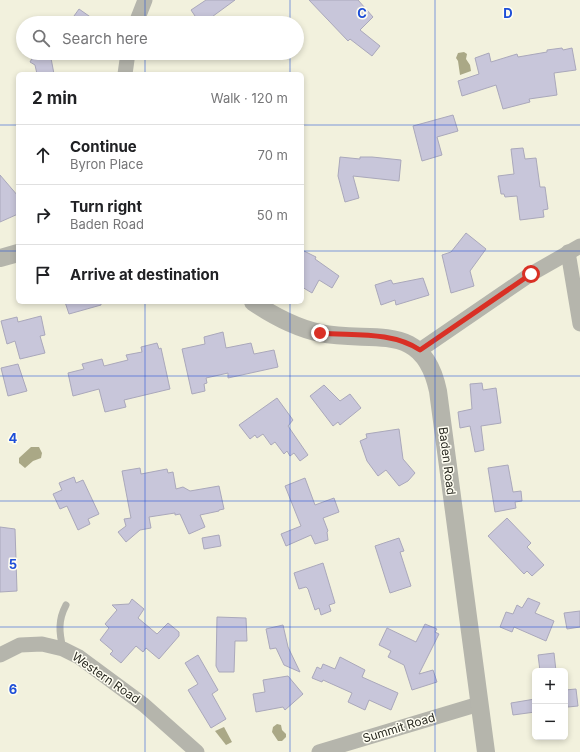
<!DOCTYPE html>
<meta charset="utf-8">
<style>
:root{--surface:#fff;--page:#f2f2f2;--text:#202124;--muted:#757577;--line:#e0e0e0}
body{margin:0;font-family:Inter,sans-serif;background:var(--page);color:var(--text)}
.controls{position:absolute;right:12px;bottom:12px;display:grid;overflow:hidden;border-radius:6px;box-shadow:0 2px 6px #0003}
.controls button{width:36px;height:36px;display:grid;place-items:center;padding:0;border:0;border-bottom:1px solid var(--line);background:var(--surface);color:var(--text);font:20px sans-serif}
.stop{position:absolute;width:12px;height:12px;margin:-9px;border:3px solid #d93025;border-radius:50%;background:#fff}
.stop.end{background:#d93025;border-color:#fff;box-shadow:0 1px 4px #0008}
.list{margin:0;padding:0;list-style:none}
h2{display:flex;justify-content:space-between;align-items:center;height:52px;margin:0;padding:0 16px;font-size:17px}
h2 small{font-size:13px;font-weight:400;color:var(--muted)}
.list li{display:grid;grid-template-columns:26px 1fr auto;gap:12px;align-items:center;box-sizing:border-box;height:60px;padding:0 16px;border-top:1px solid var(--line)}
.list b{display:block;font-size:15px;white-space:nowrap}
.list p{margin:0;font-size:13px;white-space:nowrap;color:var(--muted)}
.list em{font-size:13px;font-style:normal;color:var(--muted)}
.icon{flex:none;width:22px;height:22px;fill:none;stroke:currentColor;stroke-width:2;stroke-linecap:round;stroke-linejoin:round}
.map{position:relative;flex:none;width:580px;height:752px;overflow:hidden}
.search{position:absolute;background:var(--surface);box-shadow:0 2px 6px #0003;left:16px;top:16px;width:288px;height:44px;display:flex;align-items:center;gap:10px;box-sizing:border-box;padding:0 14px;border-radius:22px;color:var(--muted);font-size:15px}
.panel{position:absolute;background:var(--surface);box-shadow:0 2px 6px #0003;left:16px;top:72px;width:288px;height:232px;border-radius:6px}
.map>svg:first-child{display:block}
</style>
<div class="map">
<svg width="580" height="752" viewBox="0 0 580 752">
<rect width="100%" height="100%" fill="#f2f1dd"/>
<g fill="#aaa886">
<path d="M464 52 467 54 466 59 470 65 471 71 460 75 458 61 456 58 458 53Z"/>
<path d="M31 447H39L42 453 41 458 33 461 25 468 19 463V458Z"/>
<path d="M277 724 281 725 282 730 286 734V737L282 741H278L272 732 273 727Z"/>
<path d="M224 727 232 742 226 745 215 731Z"/>
</g>
<g fill="#c8c6da" stroke="#aaa8bb">
<path d="M206 0H235L205 22H202L199 17 197 19 191 10Z"/>
<path d="M309 0H358L373 17 360 30 380 46 372 56 350 39 348 41Z"/>
<path d="M79 9 99 23H69Z"/>
<path d="M562 48 563 50 572 48 576 70 554 73 557 95 529 99 530 102 503 109 496 85 462 96 458 81 479 74 475 58 489 53 491 62 517 54 518 57 547 52V50Z"/>
<path d="M35 53H50L54 74H37L35 65 30 62Z"/>
<path d="M453 115 458 131 437 137 442 155 422 161 413 126Z"/>
<path d="M523 148 525 159 536 158 540 187H545L548 209 543 210 544 217 520 220 517 196 505 197 504 194H501L498 176 514 174 511 149Z"/>
<path d="M340 157 360 159V157H372L401 160 399 181 353 176 359 198 345 202 338 176Z"/>
<path d="M0 175 18 196V214L0 222Z"/>
<path d="M466 233 486 249 470 271 474 286 451 293 442 255 451 252Z"/>
<path d="M302 250 316 257 315 259 339 276 332 288 319 280 312 293 302 287Z"/>
<path d="M423 278 429 295 396 305 395 300 381 305 375 285 391 280 393 284Z"/>
<path d="M65 302H101V305L69 314Z"/>
<path d="M41 316 45 335 40 336 45 353 20 359 15 341 7 344 1 321 17 317 18 322Z"/>
<path d="M223 332 226 348 251 343 254 354 274 350 278 367 228 378V373L206 378 207 383 204 384 205 391 192 394 182 349 205 344 204 337Z"/>
<path d="M157 343 159 349 161 348 170 389 124 400 126 407 105 412 99 389 73 396 68 373 84 369 82 364 102 359 104 366 128 360 126 355 142 352 141 347Z"/>
<path d="M18 364 27 391 8 396 1 368Z"/>
<path d="M482 383 483 390 496 388 501 423 481 426 484 450 475 452 470 426 460 428 458 412 472 409 470 384Z"/>
<path d="M324 385 340 401 350 394 361 408 340 425 338 422 333 426 310 396Z"/>
<path d="M277 398 293 420 288 426 308 455 300 461 294 453 290 456 287 451 284 454 275 442 271 445 263 434 257 438 255 435 250 439 239 425Z"/>
<path d="M399 429 403 459 415 473 408 481 399 486 386 470 378 476 367 461 360 441 367 438 366 434Z"/>
<path d="M508 465 513 492 521 491 522 501 515 502 516 508 495 512 488 468Z"/>
<path d="M140 468 141 474 167 469 168 473 173 472 176 489 183 487 190 491 219 486 224 509 219 510V511L200 515 205 527 189 534 180 514 175 515V513L149 517 151 528 140 530 126 542 118 532 126 526 124 519 131 518 122 471Z"/>
<path d="M74 477 76 483 83 480 99 514 88 519 90 524 78 530 67 506 60 509 53 494 62 490 59 483Z"/>
<path d="M305 478 315 505 334 498 339 512 323 518 328 531 327 532 328 540 315 544 311 535 286 546 281 534 301 526 285 486Z"/>
<path d="M507 518 531 543 527 547 544 565 532 576 527 571 524 574 488 536Z"/>
<path d="M0 527 15 529 17 591 0 592Z"/>
<path d="M219 535 221 546 204 549 202 538Z"/>
<path d="M399 538 404 551 400 552 411 586 390 593 375 546Z"/>
<path d="M323 563 335 603 329 605 331 611 321 615 319 608 315 610 308 589 306 587 299 589 294 573Z"/>
<path d="M528 598 540 603 535 613 554 621 546 641 514 627 512 632 500 627 506 612 513 614 517 605 522 608Z"/>
<path d="M132 599 144 609 138 618 157 634 168 623 179 632V636L159 659 146 648 143 652 136 646 121 663 110 654 113 651 100 640 109 628 105 624 117 610 112 605 129 604Z"/>
<path d="M580 611V627L567 629 564 613Z"/>
<path d="M217 617 246 618 247 641H235L234 672H219L216 666Z"/>
<path d="M425 624 437 629 435 632 439 634 419 674 433 670 437 682 412 690 404 665 388 657 391 651 379 645 387 628 416 642Z"/>
<path d="M283 625 288 647 300 672 284 665 276 648 270 649 266 629Z"/>
<path d="M554 653 556 671H540L538 655Z"/>
<path d="M198 655 218 690 212 694 226 719 211 728 188 690 198 684 185 663Z"/>
<path d="M340 657 365 670 362 677 398 693 391 710 369 700 365 710 348 702 352 693 323 680 322 682 312 678 317 667 321 669 323 664 335 669Z"/>
<path d="M288 676 303 694 285 710 283 707 256 712 253 694 265 692 263 680Z"/>
<path d="M576 689 578 706 568 707 565 690Z"/>
<path d="M535 699V712L513 715 511 703Z"/>
</g>
<g fill="none" stroke-linecap="round" stroke-linejoin="round">
<path stroke="#b5b5ac" stroke-width="7" d="M63 649C59 632 58 620 66 605"/>
<g stroke="#b5b5ac" stroke-width="15">
<path d="M136 23 145 0"/>
<path d="M125 74 128 53"/>
<path d="M568 252 580 324"/>
<path d="M420 350 531 274 580 246"/>
<path d="M0 655 20 645 42 644 63 649 79 657 144 705 197 752"/>
<path d="M319 752 479 704"/>
</g>
<g stroke="#b5b5ac" stroke-width="18">
<path d="M0 258 18 253"/>
<path d="M253 302C272 315 297 328 320 333 373 344 423 319 438 391L486 752"/>
</g>
</g>
<g fill="none" stroke-linecap="round" stroke-linejoin="round">
<path stroke="#d93025" stroke-width="5" d="M320 333C353 336 391 331 420 350L531 274"/>
</g>
<path fill="none" stroke="#1d4ed8" stroke-width="1" stroke-opacity="0.55" d="M145 0V23M290 0V23M435 0V752M145 53V74M290 53V74M0 125H18M302 125H580M0 251H18M302 251H580M145 302V752M290 302V752M0 376H580M0 501H580M0 627H580"/>
<g text-anchor="middle" stroke-width="3" stroke-linejoin="round" paint-order="stroke">
<g font-size="12" fill="#2a2a22" stroke="#fffef2">
<text transform="translate(447 461) rotate(83)" y="4">Baden Road</text>
<text transform="translate(106 678) rotate(35)" y="4">Western Road</text>
<text transform="translate(399 728) rotate(-17)" y="4">Summit Road</text>
</g>
</g>
<g font-size="13" text-anchor="middle" font-weight="bold" fill="#1d4ed8" stroke="#fffef2" stroke-width="3" stroke-linejoin="round" paint-order="stroke">
<text x="362" y="18">C</text>
<text x="508" y="18">D</text>
<text x="13" y="443">4</text>
<text x="13" y="569">5</text>
<text x="13" y="694">6</text>
</g>
</svg>
<div class="controls">
<button>+</button>
<button>−</button>
</div>
<div class="stop" style="left:531px;top:274px"></div>
<div class="stop end" style="left:320px;top:333px"></div>
<div class="search"><svg class="icon" aria-label="search" viewBox="0 0 24 24"><circle cx="10" cy="10" r="6"/><path d="M15 15l6 6"/></svg>Search here</div>
<section class="panel">
<h2>2 min<small>Walk · 120 m</small></h2>
<ul class="list">
<li><svg class="icon" aria-label="ahead" viewBox="0 0 24 24"><path d="M12 20V5M6 11l6-6 6 6"/></svg><div><b>Continue</b><p>Byron Place</p></div><em>70 m</em></li>
<li><svg class="icon" aria-label="right" viewBox="0 0 24 24"><path d="M7 20v-9h11M14 6l5 5-5 5"/></svg><div><b>Turn right</b><p>Baden Road</p></div><em>50 m</em></li>
<li><svg class="icon" aria-label="arrive" viewBox="0 0 24 24"><path d="M6 21V4h12l-3 4 3 4H6"/></svg><div><b>Arrive at destination</b></div></li>
</ul>
</section>
</div>
